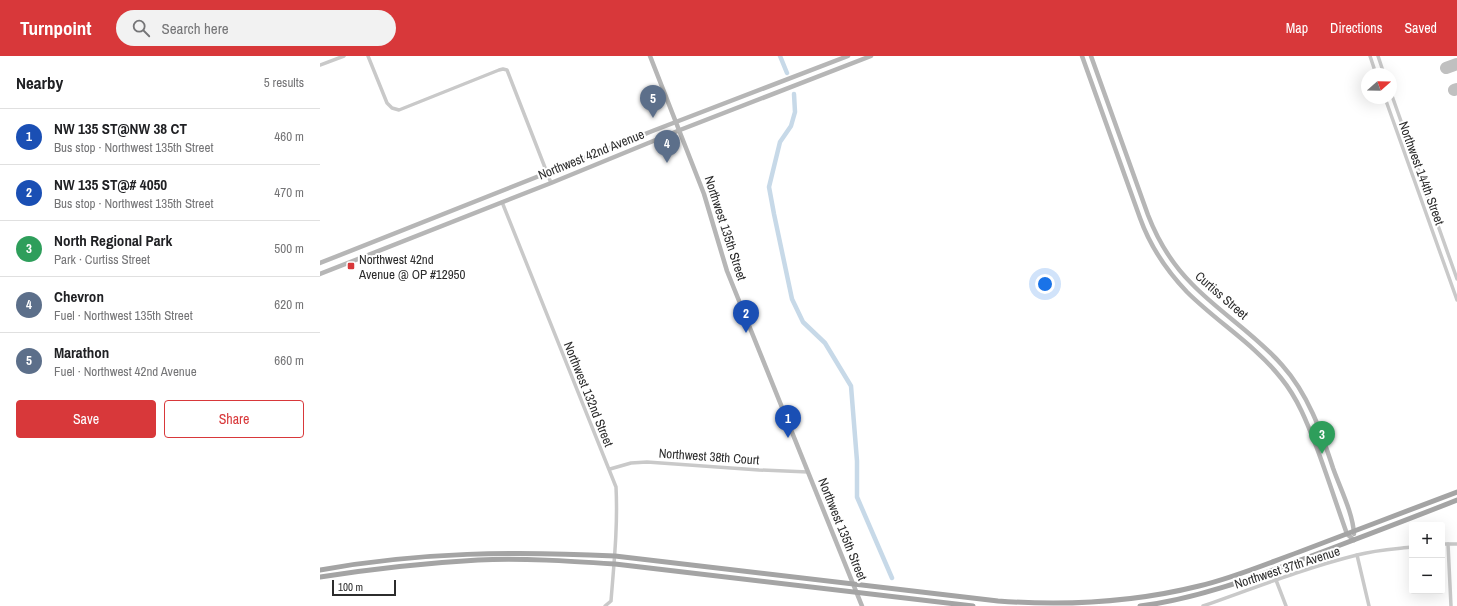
<!DOCTYPE html>
<meta charset="utf-8">
<style>
:root{--surface:#fff;--page:#f2f2f2;--text:#202124;--muted:#757577;--line:#e0e0e0;--accent:#d8383a}
body{margin:0;font-family:"Archivo Narrow",sans-serif;background:var(--page);color:var(--text)}
.controls{position:absolute;right:12px;bottom:12px;display:grid;overflow:hidden;border-radius:4px;box-shadow:0 4px 16px #0002}
.controls button{width:36px;height:36px;display:grid;place-items:center;padding:0;border:0;border-bottom:1px solid var(--line);background:var(--surface);color:var(--text);font:20px sans-serif}
.compass{position:absolute;left:1041px;top:12px;width:36px;height:36px;border-radius:50%;background:var(--surface);box-shadow:0 4px 16px #0002;rotate:70deg}
.scale{position:absolute;left:12px;bottom:10px;width:64px;box-sizing:border-box;padding-left:4px;border:2px solid #2c2c2c;border-top:0;font-size:11px;line-height:14px;white-space:nowrap;color:#2c2c2c;-webkit-text-stroke:3px #fff;paint-order:stroke}
.you{position:absolute;left:725px;top:228px;width:14px;height:14px;margin:-10px;border:3px solid #fff;border-radius:50%;background:#1a73e8;box-shadow:0 0 0 6px #1a73e833}
.badge{display:grid;place-items:center;width:26px;height:26px;border-radius:50%;background:var(--accent);color:#fff;font-size:13px;font-weight:700}
.pin{position:absolute;translate:-50% -33px;filter:drop-shadow(0 1px 2px #0008)}
.pin::after{content:'';position:absolute;top:21px;width:14px;height:12px;background:inherit;clip-path:polygon(0 0,100% 0,50% 100%)}
.list{margin:0;padding:0;list-style:none}
h2{display:flex;justify-content:space-between;align-items:center;height:52px;margin:0;padding:0 16px;font-size:17px}
h2 small{font-size:13px;font-weight:400;color:var(--muted)}
.list li{display:grid;grid-template-columns:26px 1fr auto;gap:12px;align-items:center;box-sizing:border-box;height:56px;padding:0 16px;border-top:1px solid var(--line)}
.list b{display:block;font-size:15px;white-space:nowrap}
.list p{margin:0;font-size:13px;white-space:nowrap;color:var(--muted)}
.list em{font-size:13px;font-style:normal;color:var(--muted)}
.actions{display:flex;gap:8px;padding:12px 16px}
.actions a{flex:1;padding:9px 0;border:1px solid var(--accent);border-radius:4px;text-align:center;font-size:14px;color:var(--accent)}
.actions .main{background:var(--accent);color:#fff}
.icon{flex:none;width:22px;height:22px;fill:none;stroke:currentColor;stroke-width:2;stroke-linecap:round;stroke-linejoin:round}
.map{position:relative;flex:none;width:1137px;height:550px;overflow:hidden}
header{display:flex;align-items:center;gap:24px;box-sizing:border-box;height:56px;padding:0 20px;background:var(--accent);color:#fff}
header strong{font-size:19px}
nav{display:flex;gap:22px;margin-inline-start:auto;font-size:14px}
.search{width:280px;height:36px;background:var(--page);display:flex;align-items:center;gap:10px;box-sizing:border-box;padding:0 14px;border-radius:22px;color:var(--muted);font-size:15px}
main{display:flex}
aside{flex:1;background:var(--surface)}
.map>svg:first-child{display:block}
</style>
<header>
<strong>Turnpoint</strong>
<div class="search"><svg class="icon" aria-label="search" viewBox="0 0 24 24"><circle cx="10" cy="10" r="6"/><path d="M15 15l6 6"/></svg>Search here</div>
<nav><a>Map</a><a>Directions</a><a>Saved</a></nav>
</header>
<main>
<aside>
<h2>Nearby<small>5 results</small></h2>
<ul class="list">
<li><span class="badge" style="background:#1a4fb4">1</span><div><b>NW 135 ST@NW 38 CT</b><p>Bus stop · Northwest 135th Street</p></div><em>460 m</em></li>
<li><span class="badge" style="background:#1a4fb4">2</span><div><b>NW 135 ST@# 4050</b><p>Bus stop · Northwest 135th Street</p></div><em>470 m</em></li>
<li><span class="badge" style="background:#2e9e5b">3</span><div><b>North Regional Park</b><p>Park · Curtiss Street</p></div><em>500 m</em></li>
<li><span class="badge" style="background:#5c6f8a">4</span><div><b>Chevron</b><p>Fuel · Northwest 135th Street</p></div><em>620 m</em></li>
<li><span class="badge" style="background:#5c6f8a">5</span><div><b>Marathon</b><p>Fuel · Northwest 42nd Avenue</p></div><em>660 m</em></li>
</ul>
<div class="actions"><a class="main">Save</a><a>Share</a></div>
</aside>
<div class="map">
<svg width="1137" height="550" viewBox="0 0 1137 550">
<rect width="100%" height="100%" fill="#fff"/>
<g fill="none" stroke-linecap="round" stroke-linejoin="round">
<g stroke="#c7d9e8" stroke-width="4.5">
<path d="M460 0 467 17"/>
<path d="M474 38 475 56 471 70 460 86 449 131 454 158 472 243 483 266 505 287 531 330 537 405V441L572 522"/>
</g>
<g stroke="#c0c0c0" stroke-width="12">
<path d="M1126 12 1137 8"/>
<path d="M1134 34 1137 33"/>
</g>
<g stroke="#c9c9c9" stroke-width="3.5">
<path d="M48 0 67 47 72 52 79 54 179 14 183 13 187 14 231 127"/>
<path d="M1050 0 1056 18"/>
<path d="M1058 0 1064 18"/>
<path d="M0 9 24 0"/>
<path d="M1071 37 1137 223"/>
<path d="M1065 42 1137 244"/>
<path d="M182 146 296 431C298 469 294 507 291 545L285 550"/>
<path d="M290 413 311 407 327 406 439 414 488 416"/>
<path d="M1122 488H1137"/>
<path d="M1128 488 1131 550"/>
<path d="M1037 499 1049 550"/>
<path d="M956 524 966 550"/>
<path d="M883 550C934 532 985 512 1037 499 1055 494 1074 493 1092 491"/>
</g>
<g stroke="#b6b6b6" stroke-width="4.5">
<path d="M330 0 384 138 407 215 542 550"/>
<path d="M762 0 820 162C830 190 847 215 867 236 897 266 934 288 961 322 979 344 988 369 998 395 1008 422 1017 450 1027 478L1034 484"/>
<path d="M771 0 828 159C838 185 852 208 872 228 900 257 935 278 962 309 988 338 1001 375 1013 412 1020 432 1033 457 1034 478"/>
<path d="M0 207 335 74 528 0"/>
<path d="M0 218 231 127 360 74 551 0"/>
</g>
<g stroke="#a4a4a4" stroke-width="5">
<path d="M0 514C99 496 195 495 295 500L678 545C746 550 811 547 879 530 913 522 946 508 979 496 1032 476 1084 456 1137 436"/>
<path d="M0 521C52 513 105 507 158 504 203 502 249 505 295 508L653 550"/>
<path d="M820 550C877 543 932 522 986 502 1036 483 1087 464 1137 444"/>
</g>
</g>
<rect fill="#d8383a" stroke="#fff" stroke-width="1.5" x="27" y="206" width="8" height="8" rx="2"/>
<g text-anchor="middle" stroke-width="4" stroke-linejoin="round" paint-order="stroke">
<g font-size="13" fill="#2c2c2c" stroke="#fff">
<text transform="translate(271 98) rotate(-22)" y="5">Northwest 42nd Avenue</text>
<text transform="translate(1102 117) rotate(70)" y="5">Northwest 144th Street</text>
<text transform="translate(406 172) rotate(72)" y="5">Northwest 135th Street</text>
<text transform="translate(902 239) rotate(41)" y="5">Curtiss Street</text>
<text transform="translate(269 338) rotate(68)" y="5">Northwest 132nd Street</text>
<text transform="translate(389 400) rotate(4)" y="5">Northwest 38th Court</text>
<text transform="translate(523 473) rotate(68)" y="5">Northwest 135th Street</text>
<text transform="translate(967 511) rotate(-18)" y="5">Northwest 37th Avenue</text>
</g>
<g font-size="13" fill="#2c2c2c" stroke="#fff" text-anchor="start">
<text x="39" y="208">Northwest 42nd<tspan x="39" dy="15">Avenue @ OP #12950</tspan></text>
</g>
</g>
</svg>
<div class="controls">
<button>+</button>
<button>−</button>
</div>
<svg class="compass" viewBox="-18 -18 36 36"><path d="M0-13l5 13h-10z" fill="#e53935"/><path d="M0 13l5-13h-10z" fill="#757577"/></svg>
<div class="scale">100 m</div>
<div class="you"></div>
<div class="pin badge" style="left:468px;top:382px;background:#1a4fb4">1</div>
<div class="pin badge" style="left:426px;top:277px;background:#1a4fb4">2</div>
<div class="pin badge" style="left:1002px;top:398px;background:#2e9e5b">3</div>
<div class="pin badge" style="left:347px;top:107px;background:#5c6f8a">4</div>
<div class="pin badge" style="left:333px;top:62px;background:#5c6f8a">5</div>
</div>
</main>
